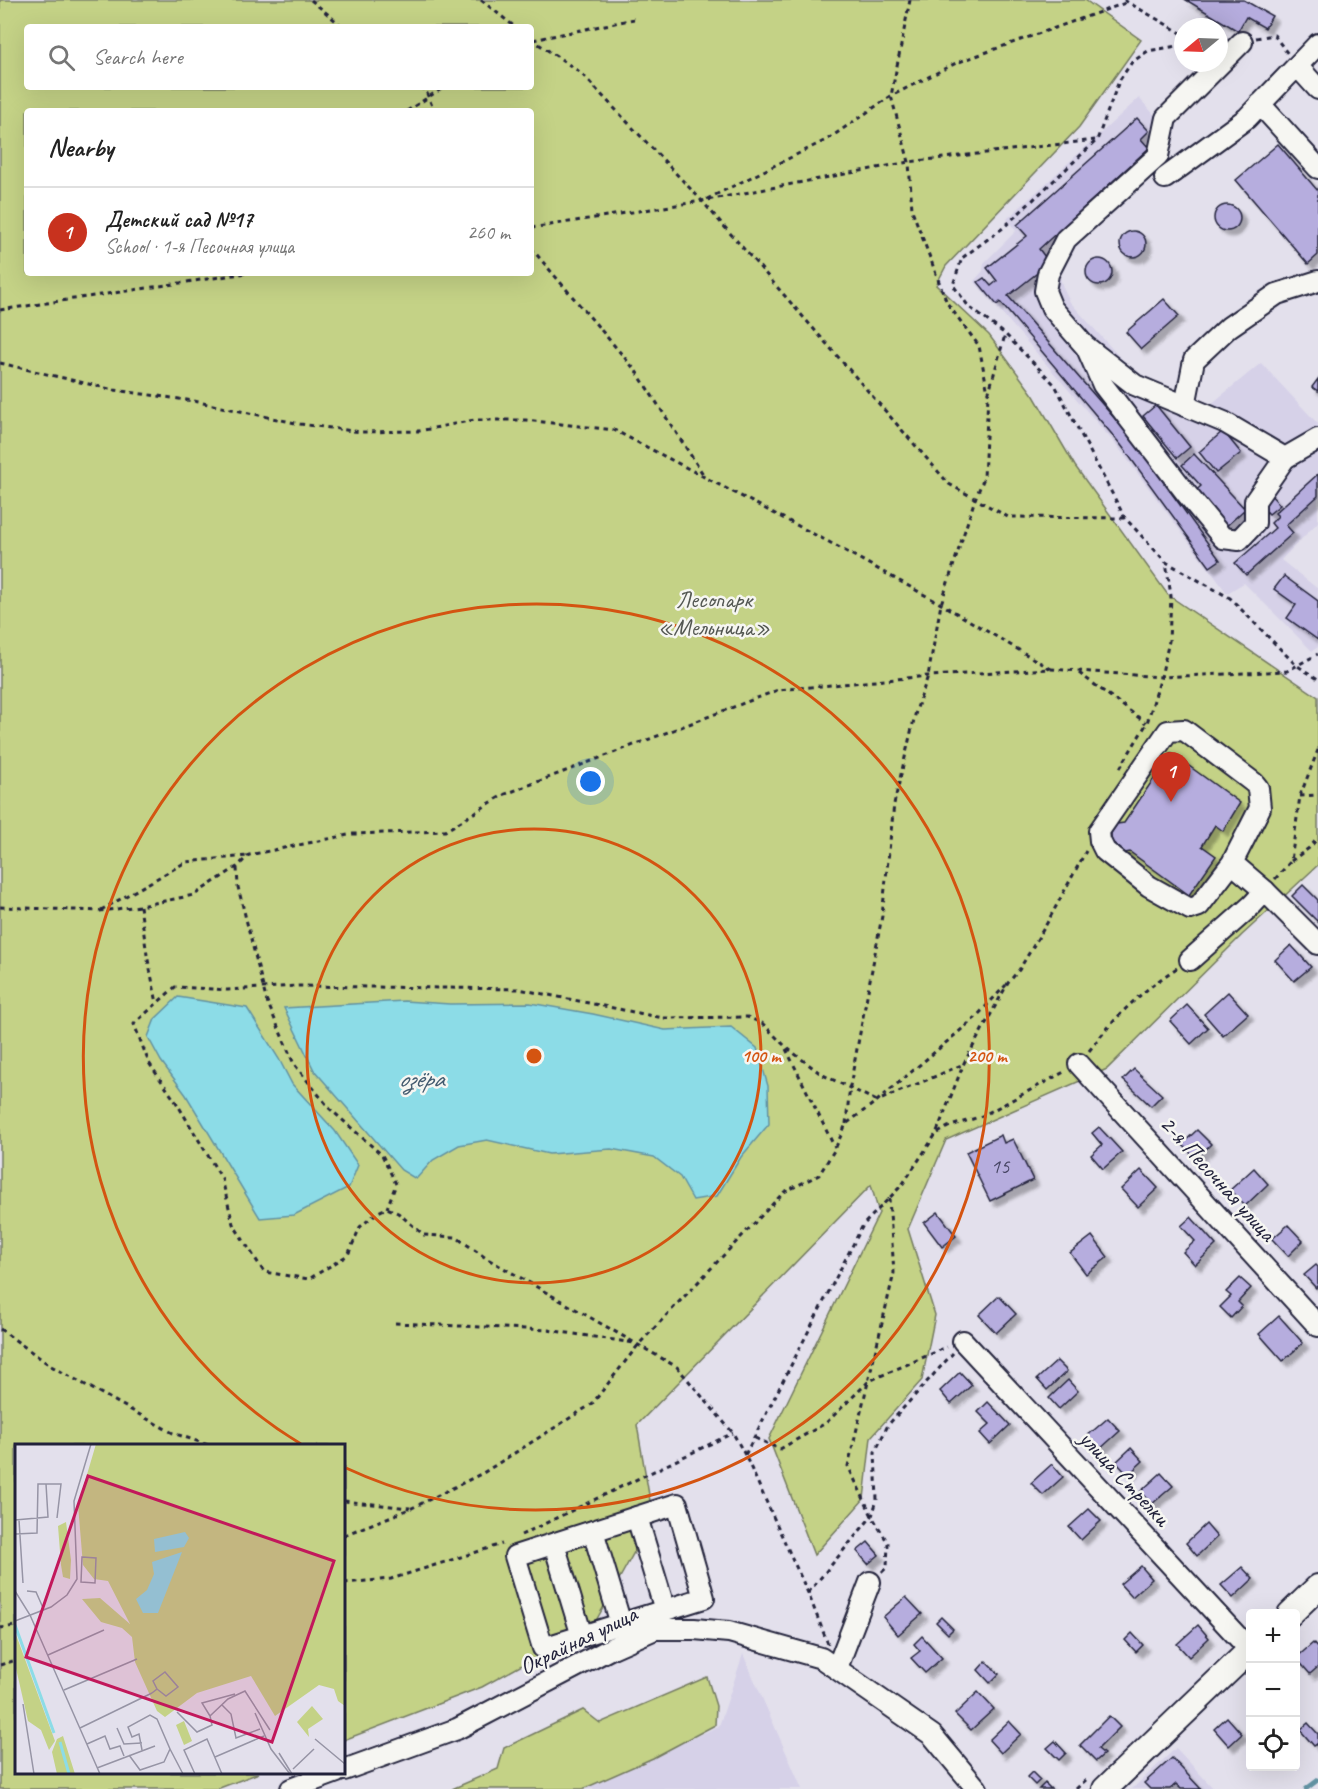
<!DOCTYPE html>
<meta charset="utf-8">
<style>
:root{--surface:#fff;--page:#f2f2f2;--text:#222;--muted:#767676;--line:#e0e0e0;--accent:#c8321e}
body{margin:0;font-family:Caveat,sans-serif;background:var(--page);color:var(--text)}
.controls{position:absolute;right:18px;bottom:18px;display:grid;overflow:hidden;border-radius:6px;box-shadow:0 6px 24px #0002}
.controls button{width:54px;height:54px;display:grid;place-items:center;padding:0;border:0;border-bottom:2px solid var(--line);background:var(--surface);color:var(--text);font:30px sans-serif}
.compass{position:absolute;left:1174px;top:18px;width:54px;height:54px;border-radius:50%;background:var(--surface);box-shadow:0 6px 24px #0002;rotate:251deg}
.you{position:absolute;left:591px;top:782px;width:21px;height:21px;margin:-15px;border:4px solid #fff;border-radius:50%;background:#1a73e8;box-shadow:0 0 0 9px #1a73e833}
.badge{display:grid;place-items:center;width:39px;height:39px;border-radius:50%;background:var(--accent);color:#fff;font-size:20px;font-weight:700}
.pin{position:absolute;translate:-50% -50px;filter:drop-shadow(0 2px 3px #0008)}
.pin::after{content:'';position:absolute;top:32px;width:21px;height:18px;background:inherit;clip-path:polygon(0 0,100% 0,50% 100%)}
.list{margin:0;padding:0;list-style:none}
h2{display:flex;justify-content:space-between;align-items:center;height:78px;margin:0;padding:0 24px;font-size:26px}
h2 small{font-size:20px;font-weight:400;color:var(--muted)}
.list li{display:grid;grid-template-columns:39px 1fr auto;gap:18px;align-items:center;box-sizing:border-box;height:90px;padding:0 24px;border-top:2px solid var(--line)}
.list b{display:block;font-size:22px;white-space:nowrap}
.list p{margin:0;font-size:20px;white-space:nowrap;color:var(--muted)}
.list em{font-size:20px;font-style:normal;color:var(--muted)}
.icon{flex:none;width:33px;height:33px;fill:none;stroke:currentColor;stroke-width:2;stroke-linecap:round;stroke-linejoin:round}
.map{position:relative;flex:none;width:1318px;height:1789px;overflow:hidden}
.search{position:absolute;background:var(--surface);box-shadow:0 6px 24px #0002;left:24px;top:24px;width:510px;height:66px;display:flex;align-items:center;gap:15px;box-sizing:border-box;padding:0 21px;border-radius:6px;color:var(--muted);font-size:22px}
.panel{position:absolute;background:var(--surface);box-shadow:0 6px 24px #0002;left:24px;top:108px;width:510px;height:168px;border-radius:6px}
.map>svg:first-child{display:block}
</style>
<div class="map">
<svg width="1318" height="1789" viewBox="0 0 1318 1789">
<defs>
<filter id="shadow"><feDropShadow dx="5.5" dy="5.5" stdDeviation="1.5" flood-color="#0004"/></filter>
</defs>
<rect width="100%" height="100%" fill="#e3e0ec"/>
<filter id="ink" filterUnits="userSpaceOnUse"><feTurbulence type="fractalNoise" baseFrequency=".0167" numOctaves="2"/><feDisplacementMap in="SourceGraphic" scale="12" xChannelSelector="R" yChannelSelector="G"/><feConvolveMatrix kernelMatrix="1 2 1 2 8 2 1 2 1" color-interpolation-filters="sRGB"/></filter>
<g filter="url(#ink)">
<g fill="#d6d1e8">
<path d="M1139 98 1171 133 1169 157 1072 247 1062 265 1060 277 1063 288 1070 302 1135 374 1210 405 1261 363 1318 424V522L1281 560 1318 589V647L1312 651 1244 583 1227 593 1118 447 974 281 983 271 984 263 1016 231 1007 219Z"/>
<path d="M743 1654 802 1789H581L719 1726Z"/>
<path d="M1176 1748 1214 1789H1132Z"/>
</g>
<g fill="#c4d286" stroke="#737a60" stroke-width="1.5" fill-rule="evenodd">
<path d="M0 0H1085L1141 40 1079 127 946 266 936 285 989 335 1034 396 1075 466 1168 595 1318 697V865L1242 935 1107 1069 946 1140 908 1229 935 1315 922 1380 871 1437 864 1499 814 1555 769 1439 879 1213 871 1185 637 1425 653 1518 593 1626 482 1687 344 1740V1446H16V1772L259 1773 217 1789H0ZM27 27H531V87H27ZM27 111H531V273H27Z"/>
<path d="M707 1677 716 1706 715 1725 653 1758 583 1789H452L498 1769 504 1748 583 1710 600 1723Z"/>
</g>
<g fill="#8cdce7" stroke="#6292a2" stroke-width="1.5">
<path d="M178 997 247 1008 279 1059 292 1084 335 1131 358 1165 349 1187 294 1215 260 1218 186 1095 161 1061 148 1037 155 1019Z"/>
<path d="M404 1001 450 1004 530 1003 593 1014 665 1030 731 1027 757 1048 768 1086 769 1124 741 1157 717 1196 693 1200 680 1177 654 1157 611 1149 549 1154 487 1140 459 1145 433 1160 416 1179 401 1170 314 1070 284 1008Z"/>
</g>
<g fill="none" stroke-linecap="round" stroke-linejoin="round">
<path stroke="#6292a2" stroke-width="4.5" d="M1306 1789 1318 1780"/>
</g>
<g fill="#b6adde" stroke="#22223b" stroke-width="1.5" filter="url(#shadow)">
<path d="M1186 0H1244L1272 16 1265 28 1246 17 1238 31Z"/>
<path d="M1137 118 1149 131 1141 139 1149 148 1039 249 1048 261 1040 268 1041 270 1008 296 1130 436 1220 560 1210 567 1121 445 1000 302 997 305 978 282 984 278 991 286 997 281 987 268 1027 236 1017 225Z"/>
<path d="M1278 144 1318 191V255L1308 264 1236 180Z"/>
<circle cx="1227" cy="218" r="13"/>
<circle cx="1133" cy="244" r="13"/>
<circle cx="1099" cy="272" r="13"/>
<path d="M1164 299 1179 316 1141 349 1126 332Z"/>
<path d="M1318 379V391L1312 387Z"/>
<path d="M1156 405 1190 447 1177 458 1143 416Z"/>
<path d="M1223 431 1241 453 1216 473 1199 452Z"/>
<path d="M1194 454 1245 509 1222 530 1191 495 1201 486 1182 465Z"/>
<path d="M1318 474V496L1286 525 1293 533 1246 575 1235 563 1275 528 1271 523 1278 516 1275 513Z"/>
<path d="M1269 493 1280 505 1269 514 1258 502Z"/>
<path d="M1284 576 1318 601V640L1287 618 1296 605 1274 589Z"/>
<path d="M1171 753 1240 803 1223 831 1215 825 1202 846 1216 856 1189 895 1130 852 1125 853 1111 841V833L1117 824 1124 823Z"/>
<path d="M1303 885 1318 900V922L1292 896Z"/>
<path d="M1291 945 1311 967 1294 981 1275 960Z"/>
<path d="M1228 992 1248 1014 1223 1036 1204 1014Z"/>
<path d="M1187 1005 1208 1028 1191 1044 1170 1021Z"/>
<path d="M1134 1069 1162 1095 1151 1106 1123 1080Z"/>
<path d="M1099 1127 1122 1152 1103 1169 1091 1155 1102 1145 1092 1133Z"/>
<path d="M1197 1130 1211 1144 1196 1159 1182 1144Z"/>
<path d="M1001 1135 1004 1143 1013 1139 1033 1180 990 1201 966 1152Z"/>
<path d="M1254 1168 1268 1184 1245 1206 1230 1190Z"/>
<path d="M1141 1170 1158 1188 1138 1207 1121 1189Z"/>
<path d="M938 1212 956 1236 942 1247 924 1223Z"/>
<path d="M1191 1217 1216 1245 1195 1265 1183 1252 1195 1241 1181 1226Z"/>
<path d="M1288 1225 1303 1241 1288 1256 1272 1239Z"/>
<path d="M1092 1236 1108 1257 1086 1274 1070 1253Z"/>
<path d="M1316 1265 1318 1267V1285L1316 1288 1304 1275Z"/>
<path d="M1240 1278 1251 1288 1238 1302 1242 1306 1231 1318 1220 1307 1231 1296 1226 1292Z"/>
<path d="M999 1296 1016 1314 996 1333 979 1315Z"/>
<path d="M1279 1316 1303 1343 1283 1361 1259 1334Z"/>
<path d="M1057 1361 1067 1371 1047 1390 1037 1379Z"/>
<path d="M960 1372 972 1385 951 1404 940 1391Z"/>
<path d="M1068 1380 1078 1391 1059 1409 1049 1398Z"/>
<path d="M988 1402 1010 1425 990 1444 980 1433 990 1424 978 1412Z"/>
<path d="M1108 1418 1120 1431 1099 1450 1087 1436Z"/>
<path d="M1131 1448 1143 1461 1128 1475 1116 1462Z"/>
<path d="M1052 1464 1063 1477 1043 1495 1031 1483Z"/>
<path d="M1161 1473 1173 1486 1152 1504 1140 1492Z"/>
<path d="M1089 1509 1101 1521 1081 1540 1069 1527Z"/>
<path d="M1206 1524 1217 1537 1197 1556 1186 1543Z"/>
<path d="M868 1542 879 1555 868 1564 857 1551Z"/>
<path d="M1141 1566 1152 1579 1132 1597 1120 1584Z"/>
<path d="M1242 1567 1253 1579 1233 1598 1221 1585Z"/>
<path d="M906 1597 922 1614 898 1635 883 1617Z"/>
<path d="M941 1617 953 1629 948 1634 936 1622Z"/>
<path d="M1198 1625 1209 1638 1189 1657 1177 1644Z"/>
<path d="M1132 1633 1143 1645 1136 1652 1125 1640Z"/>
<path d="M922 1636 942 1658 925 1673 911 1658 920 1651 914 1644Z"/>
<path d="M1313 1643 1318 1649V1667L1310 1674 1296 1658Z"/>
<path d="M986 1661 999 1674 990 1683 978 1670Z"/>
<path d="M978 1692 994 1709 971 1730 955 1714Z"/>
<path d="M1109 1716 1120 1727 1098 1749 1104 1754 1096 1761 1080 1745Z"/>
<path d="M1227 1717 1242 1734 1229 1746 1214 1729Z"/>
<path d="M1009 1721 1021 1734 1001 1753 989 1740Z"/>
<path d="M1308 1723 1318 1734V1743L1314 1746 1300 1730Z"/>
<path d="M1055 1741 1066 1753 1059 1760 1047 1748Z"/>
<path d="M1172 1758 1201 1789H1181L1176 1784 1170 1789H1150L1144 1783Z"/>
<path d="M1032 1772 1040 1780 1035 1785 1027 1777Z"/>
<path d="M1045 1783 1051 1789H1039Z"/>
</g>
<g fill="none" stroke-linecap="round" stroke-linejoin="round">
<defs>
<g id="minor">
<path d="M1242 42 1166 118 1158 156 1066 239 1048 274 1045 291 1052 308 1085 346 1135 385 1224 422 1285 458 1318 439"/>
<path d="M1298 67 1318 89"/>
<path d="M1260 104 1318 168"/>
<path d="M1165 178 1247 118 1318 44"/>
<path d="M1088 351 1103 385 1186 493 1223 538 1239 540 1255 523V501L1285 458"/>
<path d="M1185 406 1194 360 1229 327 1277 294 1318 281"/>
<path d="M1232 863 1260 808 1258 788 1254 783 1184 730 1168 731 1099 831 1100 841 1105 851 1149 886 1190 909 1199 906 1232 863 1265 891 1318 944"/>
<path d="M1190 960 1252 905 1265 891"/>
<path d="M1079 1064 1318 1326"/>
<path d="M963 1341 1250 1650"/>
<path d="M677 1504 704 1598 543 1648 515 1556Z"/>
<path d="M637 1517 665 1610"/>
<path d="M593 1531 621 1624"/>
<path d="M554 1544 582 1636"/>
<path d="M837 1668 870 1582"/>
<path d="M344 1770 457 1729 612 1648 655 1629H694L729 1632 821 1658 932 1735 977 1789"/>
<path d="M291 1789 337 1772"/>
</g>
<g id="major">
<path d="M1290 1614 1318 1587"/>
<path d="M1105 1789 1250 1650"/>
</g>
</defs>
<use href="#minor" stroke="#22223b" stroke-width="24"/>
<use href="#major" stroke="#22223b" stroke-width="28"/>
<g stroke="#22223b" stroke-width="3" stroke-dasharray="4.5 4.5" stroke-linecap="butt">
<path d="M311 0 343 27"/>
<path d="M481 0 515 27"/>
<path d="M910 0 891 96 909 162 912 210 947 303 979 346 988 393"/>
<path d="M1124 0 1183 34"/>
<path d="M1256 38 1274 35 1288 54"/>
<path d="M531 39 580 72 702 201 949 484 1008 517 1124 518"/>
<path d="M533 40 634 19"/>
<path d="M1183 45 1148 51 1132 62 1119 81 1097 140 1003 228 962 258 953 285 969 307 1005 334 1055 385 1125 518 1166 562 1230 598 1296 665 1318 679"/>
<path d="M420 87 426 91 434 111"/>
<path d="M407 111 444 87"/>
<path d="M707 199 828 139 891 96 956 63 1128 2"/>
<path d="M531 228 702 201 909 162 1095 140"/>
<path d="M531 248 636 371 703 474"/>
<path d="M0 310 247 273"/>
<path d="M0 363 114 390 194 401 300 424 361 432 419 431 474 420H526L614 430 829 542 941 604 1051 669"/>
<path d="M1079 673 1146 723"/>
<path d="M1120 768 1147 723 1161 677 1169 641 1171 596 1166 562"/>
<path d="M1300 796 1318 795"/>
<path d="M1291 861 1309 848 1318 838"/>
<path d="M237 868 238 887 266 999 294 1064 330 1109 382 1155 396 1184 387 1208"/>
<path d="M1275 879 1291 861 1300 796 1318 750"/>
<path d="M140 906 147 955 157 1003"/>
<path d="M0 907 100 911 140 906 194 895 237 867 249 855 353 834 445 831 503 795 778 690 928 676 1051 669 1161 677 1287 671 1318 654"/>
<path d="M101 910 186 862 247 856"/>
<path d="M786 1049 835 1148"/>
<path d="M1089 1051C1115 1017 1141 991 1177 968"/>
<path d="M882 1099 964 1064"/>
<path d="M846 1124 850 1086 882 916 894 804 916 711 928 676 941 604 975 499 984 478 988 395 1005 335"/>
<path d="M938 1133 948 1127 982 1116 1064 1072"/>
<path d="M395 1323 548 1330 634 1343"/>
<path d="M0 1329 51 1366 173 1433 211 1446"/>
<path d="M755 1438 780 1449 826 1423 869 1381 947 1347"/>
<path d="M745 1455 733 1433 677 1367 486 1258 456 1237 424 1235 398 1213 387 1208 378 1212 360 1227 348 1255 309 1279 264 1272 233 1224 222 1179 176 1102 149 1063 134 1024 175 987 228 990 299 986 519 989 663 1018 747 1017 762 1023 786 1047 821 1074 877 1101"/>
<path d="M344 1501 410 1508"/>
<path d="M344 1535 412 1508 483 1473 592 1404 639 1344 784 1192 819 1175 835 1149 846 1124 877 1101 975 1018 1006 985"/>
<path d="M521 1535 733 1433"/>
<path d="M882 1572 887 1567 888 1543 872 1516 848 1466 894 1273 889 1198"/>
<path d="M344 1583 391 1579 502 1544"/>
<path d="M808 1593 872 1516 877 1500 875 1452 888 1425 953 1353"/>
<path d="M0 1628 16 1626"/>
<path d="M828 1644 808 1593 745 1455 863 1225 902 1185 936 1134 964 1063 1008 983 1019 970 1047 923 1086 851"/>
<path d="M0 1665 16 1660"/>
<path d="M1076 1789 1088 1778"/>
</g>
<use href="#minor" stroke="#f6f6f2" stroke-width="20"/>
<use href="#major" stroke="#f6f6f2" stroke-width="24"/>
</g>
</g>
<g fill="none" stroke="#d45411" stroke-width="3">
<circle cx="534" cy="1056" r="227"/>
<path d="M301 1444A453 453 0 1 1 346 1468"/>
</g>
<g text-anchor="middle" stroke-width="5" stroke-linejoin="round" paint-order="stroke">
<g font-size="21" fill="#474564">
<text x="1000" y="1173">15</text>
</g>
<g font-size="24" fill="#535752" stroke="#f6f6f2">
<text x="714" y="607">Лесопарк<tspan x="714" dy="28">«Мельница»</tspan></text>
</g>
<g font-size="24" fill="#22223b" stroke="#f6f6f2">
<text transform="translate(1218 1178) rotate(48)" y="8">2-я Песочная улица</text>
<text transform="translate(1125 1478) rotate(47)" y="8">улица Стрелки</text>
<text transform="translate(578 1640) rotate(-26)" y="8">Окрайная улица</text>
</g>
<g font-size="26" font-style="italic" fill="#425a6f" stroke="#f6f6f2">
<text x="421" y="1087">озёра</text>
</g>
</g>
<g transform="translate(15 1444)">
<rect width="330" height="330" fill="#e3e0ec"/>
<path d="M81 0H330V262L323 257 319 245 304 241 260 272 236 232 182 249 150 273 142 267 120 218 117 193 107 184 86 178 67 155 85 154 115 180 93 137 79 135 68 121 63 61ZM51 78 56 116 55 135 48 133 46 121 43 82ZM0 188 40 297 34 306 26 286 13 277 0 220ZM297 262 308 275 293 285 294 293 282 278ZM169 277 177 297 169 301 161 281ZM48 292 60 330H42L37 308 42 295Z" fill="#c4d286"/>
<path d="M170 88 174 94 169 103 140 108 139 95ZM167 108 143 169H128L121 155 132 146 139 130 137 118Z" fill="#8cdce7"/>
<path fill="none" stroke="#8cdce7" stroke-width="3" d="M0 181 39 289M45 298 54 330"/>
<path fill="none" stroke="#9694a5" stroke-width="1.5" d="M0 76 33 73 31 40M4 76 8 139M0 90 22 89 23 40H46L42 74M67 113 81 114 80 139 66 138ZM0 147 15 171 85 330M12 147 21 148 29 166M0 177 36 163 52 151 62 135 59 57 76 0M33 211 89 186M49 246 122 215M137 249 142 245 138 237 150 228 163 243 151 252 142 245M8 260 19 330M207 261 216 270 221 294 245 285M162 268 182 288 197 281 195 272 213 255 230 247 255 286M240 269 256 305 275 330M195 272 187 259 220 250M65 284 137 249M102 284 109 300 127 299M300 295 330 320M72 300 90 292 95 305 105 302 109 312M155 305 168 330M264 309 277 330M114 311 125 326 149 318 155 305 142 275 135 271 113 283 117 293 124 290 127 306M200 313 249 292M82 324 140 302M278 325 299 305M180 330 169 306 192 295 207 330"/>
<path fill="#c2185b" fill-opacity="0.15" stroke="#c2185b" stroke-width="3" d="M73 32 319 117 257 298 11 213Z"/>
<rect width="330" height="330" fill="none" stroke="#22223b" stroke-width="3"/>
</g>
<circle cx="534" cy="1056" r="9" fill="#d45411" stroke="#f6f6f2" stroke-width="3"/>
<g font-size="18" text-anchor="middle" font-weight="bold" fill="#d45411" stroke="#f6f6f2" stroke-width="5" stroke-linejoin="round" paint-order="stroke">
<text x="761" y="1062">100 m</text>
<text x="987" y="1062">200 m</text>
</g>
</svg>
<div class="controls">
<button>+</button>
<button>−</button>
<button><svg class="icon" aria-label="locate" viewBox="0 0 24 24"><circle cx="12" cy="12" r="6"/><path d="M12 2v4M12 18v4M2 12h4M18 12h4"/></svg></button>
</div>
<svg class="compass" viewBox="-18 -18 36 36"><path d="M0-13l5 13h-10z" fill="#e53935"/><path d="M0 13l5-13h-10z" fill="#767676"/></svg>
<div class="you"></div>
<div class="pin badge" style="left:1171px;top:802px">1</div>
<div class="search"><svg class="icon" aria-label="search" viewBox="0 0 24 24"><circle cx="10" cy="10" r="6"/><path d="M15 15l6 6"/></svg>Search here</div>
<section class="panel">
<h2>Nearby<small></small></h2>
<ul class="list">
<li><span class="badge">1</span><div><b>Детский сад №17</b><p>School · 1-я Песочная улица</p></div><em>260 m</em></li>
</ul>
</section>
</div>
